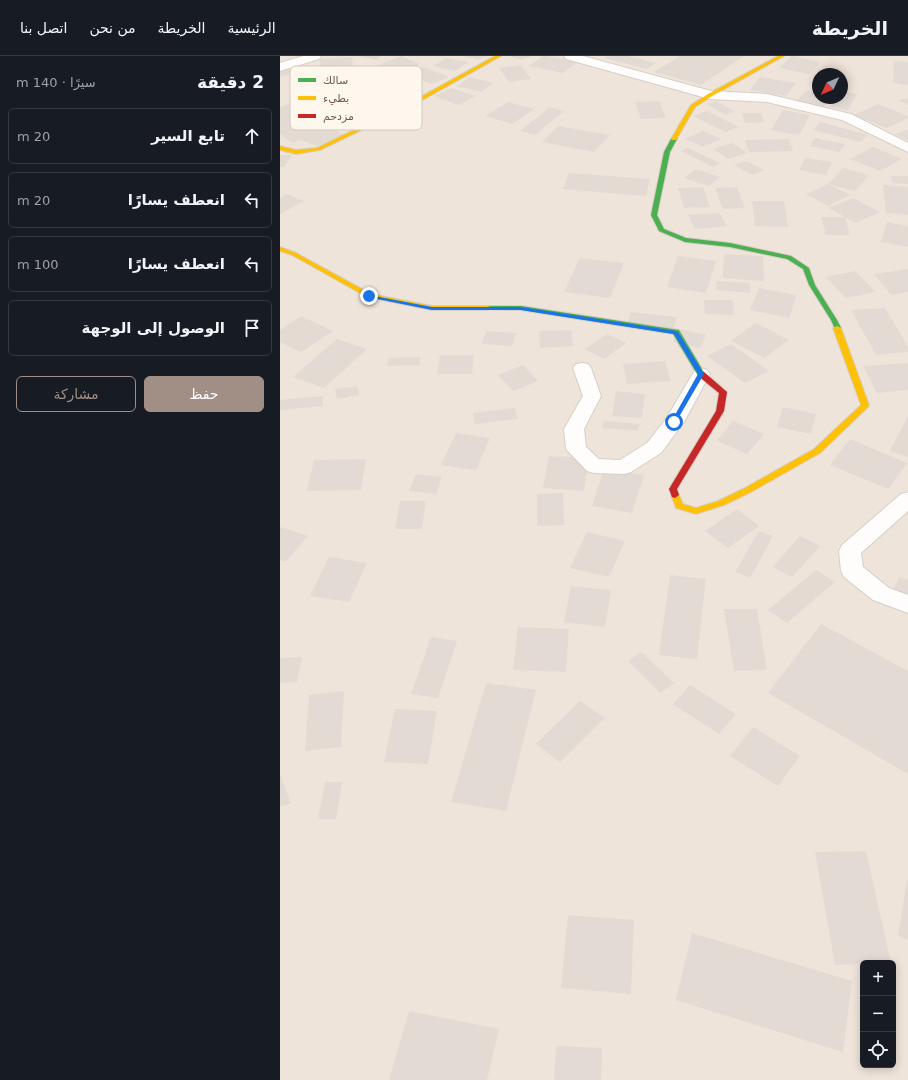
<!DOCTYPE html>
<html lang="ar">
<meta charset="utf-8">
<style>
:root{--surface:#171b24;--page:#20242c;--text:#f1f3f6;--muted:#9ea1a6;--line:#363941;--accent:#a18e85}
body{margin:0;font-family:"DejaVu Sans","Noto Naskh Arabic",sans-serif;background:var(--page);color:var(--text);direction:rtl}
.controls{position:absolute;right:12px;bottom:12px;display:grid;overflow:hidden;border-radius:6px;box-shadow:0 2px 10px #0003}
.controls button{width:36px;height:36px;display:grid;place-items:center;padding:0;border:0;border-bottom:1px solid var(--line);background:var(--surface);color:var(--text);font:20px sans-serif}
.compass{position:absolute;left:532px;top:12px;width:36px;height:36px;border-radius:50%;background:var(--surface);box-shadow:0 2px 10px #0003;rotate:226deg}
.stop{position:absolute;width:12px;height:12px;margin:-9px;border:3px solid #1a73e8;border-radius:50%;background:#fff}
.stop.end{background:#1a73e8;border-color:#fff;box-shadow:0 1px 4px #0008}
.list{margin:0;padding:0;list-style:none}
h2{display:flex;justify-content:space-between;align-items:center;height:52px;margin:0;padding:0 16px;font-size:17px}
h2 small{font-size:13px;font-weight:400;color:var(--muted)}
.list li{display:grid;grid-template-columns:26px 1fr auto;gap:12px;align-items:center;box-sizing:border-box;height:56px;margin:0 8px 8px;padding:0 8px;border:1px solid var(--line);border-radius:6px}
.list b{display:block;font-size:15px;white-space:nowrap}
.list em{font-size:13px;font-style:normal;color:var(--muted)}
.actions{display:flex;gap:8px;padding:12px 16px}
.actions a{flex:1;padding:9px 0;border:1px solid var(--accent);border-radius:6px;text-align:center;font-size:14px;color:var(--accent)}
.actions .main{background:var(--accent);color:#fff}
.icon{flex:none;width:22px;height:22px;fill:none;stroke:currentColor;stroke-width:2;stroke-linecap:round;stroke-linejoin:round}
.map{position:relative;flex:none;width:628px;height:1024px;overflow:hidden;direction:ltr}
header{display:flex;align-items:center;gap:24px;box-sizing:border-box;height:56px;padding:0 20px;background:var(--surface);border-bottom:1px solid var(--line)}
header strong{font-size:19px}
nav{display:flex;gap:22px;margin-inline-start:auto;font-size:14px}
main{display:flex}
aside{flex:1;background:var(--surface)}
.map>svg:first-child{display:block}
</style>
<header>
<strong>الخريطة</strong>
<nav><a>الرئيسية</a><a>الخريطة</a><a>من نحن</a><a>اتصل بنا</a></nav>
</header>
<main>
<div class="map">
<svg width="628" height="1024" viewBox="0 0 628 1024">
<rect width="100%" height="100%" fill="#f7f2ec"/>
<path fill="#efe4da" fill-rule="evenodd" d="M0 0H628V1024H0ZM538 18H562V42H538ZM583 907H613V1009H583Z"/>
<g fill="#e3dad4">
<path d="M79 0H101L96 4Z"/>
<path d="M121 0 140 8 116 17 98 9Z"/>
<path d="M183 0H205L198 4Z"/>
<path d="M230 0H251L241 4Z"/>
<path d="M263 0H267L297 6 283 17 249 10Z"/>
<path d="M328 0H349L376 7 367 13 324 2Z"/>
<path d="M400 0H464L421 29 374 16Z"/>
<path d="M511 0H512L540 6 529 18 499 12Z"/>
<path d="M72 1 73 10 41 13 40 3Z"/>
<path d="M166 2 188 6 175 15 153 10Z"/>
<path d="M614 5 628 6V29L613 27Z"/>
<path d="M241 9 251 23 229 26 219 12Z"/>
<path d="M6 11 15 16 0 21V13Z"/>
<path d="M144 11 169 21 151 28 126 18Z"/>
<path d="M190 21 213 27 201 36 177 30Z"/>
<path d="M480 21 516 27 506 40 470 34Z"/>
<path d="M114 26 144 36 109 54 79 45Z"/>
<path d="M171 32 196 40 179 49 154 40Z"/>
<path d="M526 35 538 37V42H551L542 52 515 47Z"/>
<path d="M562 35 577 38 568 54 550 51 556 42H562Z"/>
<path d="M628 42V49L619 44Z"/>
<path d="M379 45 386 62 361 63 355 46Z"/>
<path d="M437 45 455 56 445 59 427 48Z"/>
<path d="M228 46 254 53 232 68 205 60Z"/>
<path d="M11 47 63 79 37 90 21 84 12 87 0 78V51Z"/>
<path d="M598 48 628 60V62L607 72 574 59Z"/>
<path d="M270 51 284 55 255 79 240 75Z"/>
<path d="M503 54 530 59 519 79 491 74Z"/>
<path d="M427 55 459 71 445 76 413 60Z"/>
<path d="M462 57H481L484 66 465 67Z"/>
<path d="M540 66 588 79 581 86 533 74Z"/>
<path d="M278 70 330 79 314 96 262 86Z"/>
<path d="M628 74V85L615 78Z"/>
<path d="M423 75 441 83 423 91 405 83Z"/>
<path d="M535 82 565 88 559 96 530 90Z"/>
<path d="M509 83 513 95 469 96 465 84Z"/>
<path d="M452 87 467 97 448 103 433 93Z"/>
<path d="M593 91 622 103 600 115 570 103Z"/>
<path d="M408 92 440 107 433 111 401 95Z"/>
<path d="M0 99H12L4 111H0Z"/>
<path d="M525 102 552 106 546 119 519 114Z"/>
<path d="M466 105 484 114 472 119 454 109Z"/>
<path d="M563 112 589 119 575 135 548 128 570 139 548 150 526 138 548 128Z"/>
<path d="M416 113 440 121 429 130 404 122Z"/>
<path d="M289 117 370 123 366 140 283 133Z"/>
<path d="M610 120H628V128L613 127Z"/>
<path d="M603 129 628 131V159L606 157Z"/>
<path d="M423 131 430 151 404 152 398 132Z"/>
<path d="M457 131 465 152 443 153 435 132Z"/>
<path d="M6 138 24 145 0 158V142Z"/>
<path d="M573 142 600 156 576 167 548 152Z"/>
<path d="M472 145H504L508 171 475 170Z"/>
<path d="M439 157 447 170 415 173 408 159Z"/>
<path d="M541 161H565L570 179H546Z"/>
<path d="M607 166 628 170V191L601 186Z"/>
<path d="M444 198 483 200 484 225 443 222Z"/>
<path d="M398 200 436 205 426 237 387 231Z"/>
<path d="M300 202 344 207 330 242 284 236Z"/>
<path d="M628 213V236L611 239 594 218Z"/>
<path d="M575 215 596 236 566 242 546 221Z"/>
<path d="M437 225 470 227V237L436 234Z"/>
<path d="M479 232 517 239 509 262 470 254Z"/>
<path d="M424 244H453L454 259 425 258Z"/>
<path d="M605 252 628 291V296L596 299 571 254Z"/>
<path d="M351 256 397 261 393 274 347 269Z"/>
<path d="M21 260 53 275 21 296 0 286V274Z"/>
<path d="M476 267 509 284 484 302 451 285Z"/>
<path d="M400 273 426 279 420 292 393 286Z"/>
<path d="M291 274 293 290 260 292 259 275Z"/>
<path d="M206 275 236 277 232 290 202 288Z"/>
<path d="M327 278 346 287 324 303 305 293Z"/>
<path d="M57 283 87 293 44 332 13 321Z"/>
<path d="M451 288 489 315 465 327 427 300Z"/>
<path d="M160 299H194L192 318H157Z"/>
<path d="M140 301 139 309 107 310 108 302Z"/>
<path d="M385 305 391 325 347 328 343 308Z"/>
<path d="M628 307V334L597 337 583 310Z"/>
<path d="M243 309 258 325 234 335 218 319Z"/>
<path d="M77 330 79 339 57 343 55 333Z"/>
<path d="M336 335 365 338 362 362 332 360Z"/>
<path d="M43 340V350L0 354V344Z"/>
<path d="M503 351 536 358 531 378 497 371Z"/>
<path d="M235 352 237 363 195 368 193 357Z"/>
<path d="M628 360V401L610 395Z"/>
<path d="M324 365 360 368 358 375 322 372Z"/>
<path d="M453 365 484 378 467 398 437 385Z"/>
<path d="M176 377 210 382 196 414 161 409Z"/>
<path d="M570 383 627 407 608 433 550 409Z"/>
<path d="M269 400 309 402 304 435 263 432Z"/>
<path d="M86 403 81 434 27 435 34 404Z"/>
<path d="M324 413 364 419 352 457 312 450Z"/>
<path d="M136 418 162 421 156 438 129 435Z"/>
<path d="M283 437 284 469 257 470V438Z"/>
<path d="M120 445H146L142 473H115Z"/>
<path d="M457 453 479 470 448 492 425 475Z"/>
<path d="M1 471 28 480 5 506 0 504V472Z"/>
<path d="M479 475 493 480 470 522 455 516Z"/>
<path d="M307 476 345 485 329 521 290 512Z"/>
<path d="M520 480 540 490 512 521 493 511Z"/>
<path d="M49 501 87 507 69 546 30 540Z"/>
<path d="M536 514 555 526 507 567 488 554Z"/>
<path d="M390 519 426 523 417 603 379 599Z"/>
<path d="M619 521 628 524V556L607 549Z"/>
<path d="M291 530 331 534 325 571 284 566Z"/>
<path d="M444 553H477L487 614 454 615Z"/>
<path d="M541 568 628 615V718L488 637Z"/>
<path d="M238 571 289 573 286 616 233 614Z"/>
<path d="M151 581 177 585 158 642 131 638Z"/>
<path d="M361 596 394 627 380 637 348 605Z"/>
<path d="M22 601 17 626 0 627V602Z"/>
<path d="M206 627 256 634 226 755 171 746Z"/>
<path d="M410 629 456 658 439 678 393 648Z"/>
<path d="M64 635 61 691 25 695 29 639Z"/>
<path d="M300 645 325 662 280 706 256 688Z"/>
<path d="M115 653 157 655 148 708 104 706Z"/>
<path d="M473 671 520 700 498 730 450 700Z"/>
<path d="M0 718 11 747 0 751Z"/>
<path d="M45 726H62L56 763H38Z"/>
<path d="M586 795 611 907 555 909 535 796Z"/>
<path d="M627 824H628V884L618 880Z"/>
<path d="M288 859 354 864 351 938 281 932Z"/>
<path d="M412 877 572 925 563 996 396 944Z"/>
<path d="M129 955 219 973 207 1024H109Z"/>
<path d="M276 990 322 992 321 1024H274Z"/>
</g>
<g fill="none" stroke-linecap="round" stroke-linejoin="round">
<defs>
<g id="street">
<path d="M23 0H41L39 3 0 15V7Z"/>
<path d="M284 0H303L431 35 487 38 571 58 628 87V96L562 64 487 46 430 43 286 3Z"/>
<path d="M302 307 308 308 311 312 321 340 304 373 306 391 319 403 340 404 367 387 386 363 415 314 421 312 427 314 430 318 404 366 381 397 351 416 344 418 314 417 307 415 286 393 284 373 303 340 293 312 296 308Z"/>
<path d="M628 436V455L581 497 583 511 609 532 628 539V557L593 544 564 521 561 515 559 495 562 489 621 438Z"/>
</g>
<g id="fast">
<path d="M394 81 397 83 390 96 377 159 384 173 406 182 450 187 511 200 529 212 535 229 557 264 561 272 559 273H555L551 264 529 229 523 213 507 203 450 191 405 186 379 175 371 159 384 96 391 83Z"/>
<path d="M208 250H241L399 274 425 318 424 320H418L393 278 241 254 206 253V251Z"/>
</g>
<g id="slow">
<path d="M215 0H221L139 46 40 94 16 98 0 94V90L16 94 37 92 135 44Z"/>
<path d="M498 0H504L432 40 415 51 396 84H392L391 83 411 49 428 38Z"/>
<path d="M0 191 16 197 91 238 152 250H208L211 252 208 254H152L87 241 12 199 0 195Z"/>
<path d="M557 270 561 272 589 349 588 351 540 397 471 436 444 449 416 458 396 452 391 439 392 437H398L403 448 416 452 438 445 465 432 534 393 581 349 553 272Z"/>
</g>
<path id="jam" d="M418 316H424L447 336 444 355 397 433 399 439 395 442 392 441 389 433 436 355 439 337 418 320Z"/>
</defs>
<use href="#street" stroke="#d6cec9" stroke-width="2"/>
<use href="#fast" stroke="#d6cec8" stroke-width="2"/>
<use href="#slow" stroke="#d6cec8" stroke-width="2"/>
<use href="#jam" stroke="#d6cec8" stroke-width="2"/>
<use href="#street" fill="#fefdfc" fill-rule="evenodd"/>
<use href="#fast" fill="#4caf50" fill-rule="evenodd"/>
<use href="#slow" fill="#ffc107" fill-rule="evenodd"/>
<use href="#jam" fill="#c62828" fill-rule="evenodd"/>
</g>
<path fill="#1a73e8" d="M89 239 152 251H241L396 275 398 276 424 318 396 366 394 368 391 366 418 318 394 278 241 254H152L87 241Z"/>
<rect x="10" y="10" width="132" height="64" rx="6" fill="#fef7ee" stroke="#d4c7be" stroke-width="1"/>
<rect x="18" y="22" width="18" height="4" fill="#4caf50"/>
<rect x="18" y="40" width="18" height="4" fill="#ffc107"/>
<rect x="18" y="58" width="18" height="4" fill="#c62828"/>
<g font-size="11" fill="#73584e">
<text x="43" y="28">سالك</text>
<text x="43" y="46">بطيء</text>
<text x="43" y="64">مزدحم</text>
</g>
</svg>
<div class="controls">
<button>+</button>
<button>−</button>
<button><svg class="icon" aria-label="locate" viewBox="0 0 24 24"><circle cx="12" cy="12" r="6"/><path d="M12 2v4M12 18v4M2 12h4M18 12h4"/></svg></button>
</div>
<svg class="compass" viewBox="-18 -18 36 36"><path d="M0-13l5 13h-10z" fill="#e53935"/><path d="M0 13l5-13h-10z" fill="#9ea1a6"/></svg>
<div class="stop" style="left:394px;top:366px"></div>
<div class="stop end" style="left:89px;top:240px"></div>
</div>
<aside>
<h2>2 دقيقة<small>سيرًا · 140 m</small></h2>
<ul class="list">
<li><svg class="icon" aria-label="ahead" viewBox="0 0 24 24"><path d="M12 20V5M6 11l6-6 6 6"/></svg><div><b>تابع السير</b></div><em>20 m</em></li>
<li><svg class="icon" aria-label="left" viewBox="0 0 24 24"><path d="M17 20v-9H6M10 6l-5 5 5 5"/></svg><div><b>انعطف يسارًا</b></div><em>20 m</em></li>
<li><svg class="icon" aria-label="left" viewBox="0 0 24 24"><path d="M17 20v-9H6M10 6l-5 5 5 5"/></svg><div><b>انعطف يسارًا</b></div><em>100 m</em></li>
<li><svg class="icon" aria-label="arrive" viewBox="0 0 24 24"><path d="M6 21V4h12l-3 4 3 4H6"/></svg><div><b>الوصول إلى الوجهة</b></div></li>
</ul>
<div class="actions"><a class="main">حفظ</a><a>مشاركة</a></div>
</aside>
</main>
